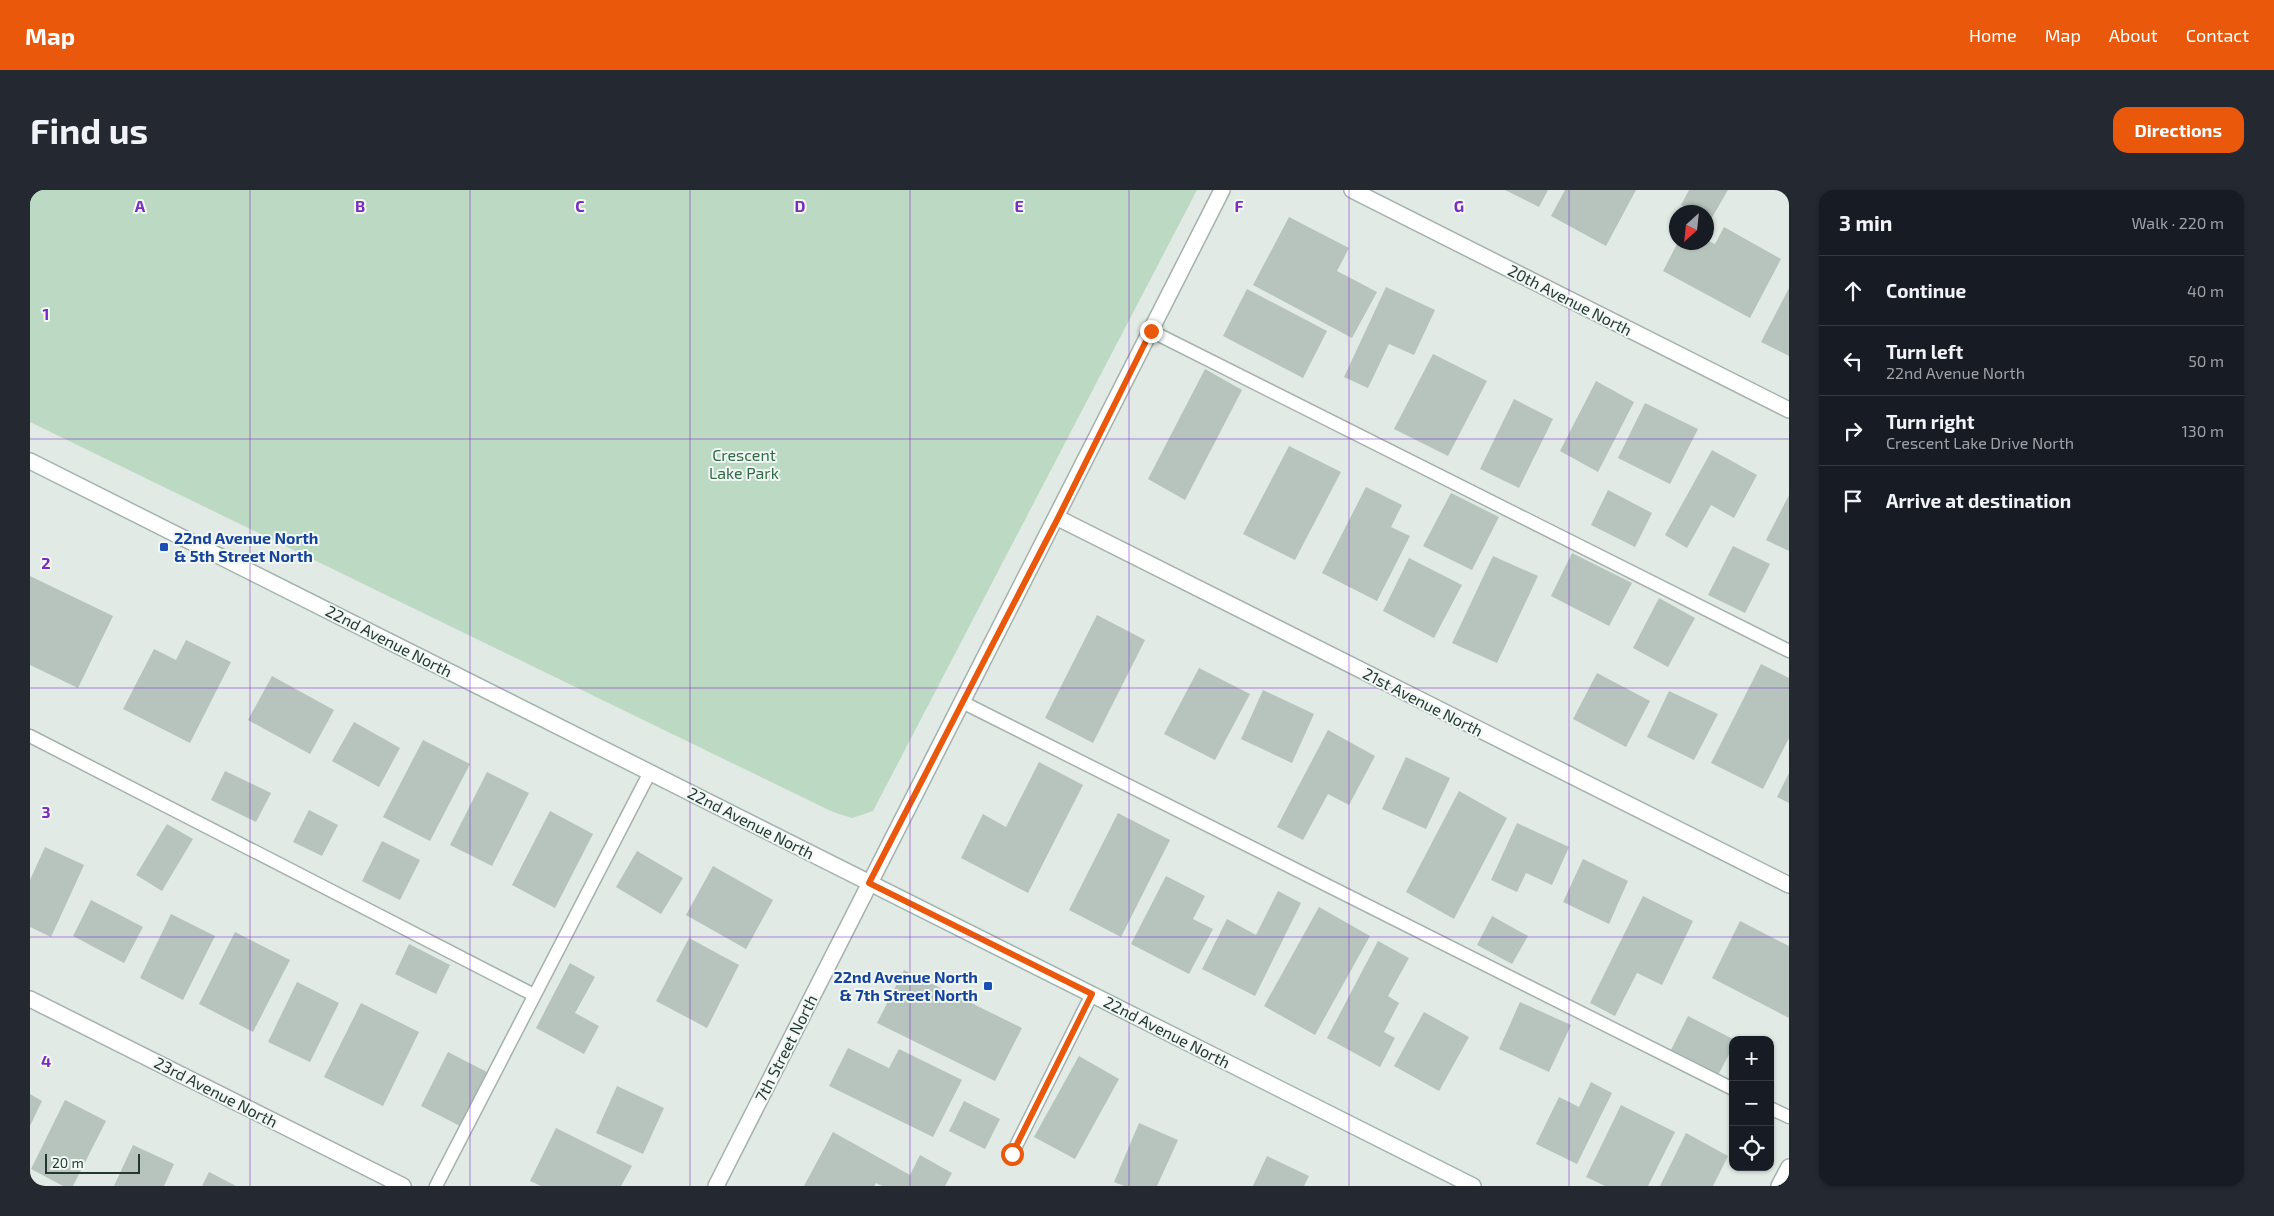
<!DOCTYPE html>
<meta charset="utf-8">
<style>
:root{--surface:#171b24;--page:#242831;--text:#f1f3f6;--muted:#9ea1a6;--line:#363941;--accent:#ea580c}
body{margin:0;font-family:"Exo 2",sans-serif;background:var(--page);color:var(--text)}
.controls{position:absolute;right:15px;bottom:15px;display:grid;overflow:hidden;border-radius:10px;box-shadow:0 1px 4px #0004}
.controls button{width:45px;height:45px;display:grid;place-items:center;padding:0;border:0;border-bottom:1px solid var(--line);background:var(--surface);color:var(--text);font:25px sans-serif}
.compass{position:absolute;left:1639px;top:15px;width:45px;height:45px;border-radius:50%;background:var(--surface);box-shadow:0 1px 4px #0004;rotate:207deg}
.scale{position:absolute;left:15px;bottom:12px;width:95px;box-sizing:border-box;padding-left:5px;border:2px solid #233832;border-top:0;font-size:14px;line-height:18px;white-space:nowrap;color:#233832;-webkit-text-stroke:4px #f1f7f4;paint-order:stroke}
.stop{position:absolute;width:15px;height:15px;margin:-11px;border:4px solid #ea580c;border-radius:50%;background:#fff}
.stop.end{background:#ea580c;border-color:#fff;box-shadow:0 1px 5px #0008}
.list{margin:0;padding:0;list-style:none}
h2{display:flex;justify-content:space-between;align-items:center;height:65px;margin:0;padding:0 20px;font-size:21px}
h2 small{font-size:16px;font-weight:400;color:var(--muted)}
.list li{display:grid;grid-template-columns:32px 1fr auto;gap:15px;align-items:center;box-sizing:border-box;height:70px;padding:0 20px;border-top:1px solid var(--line)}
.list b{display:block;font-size:19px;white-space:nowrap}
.list p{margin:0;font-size:16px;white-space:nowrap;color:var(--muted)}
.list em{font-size:16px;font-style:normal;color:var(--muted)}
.icon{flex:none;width:28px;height:28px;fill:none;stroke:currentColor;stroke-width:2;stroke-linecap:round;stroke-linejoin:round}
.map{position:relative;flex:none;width:1759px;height:996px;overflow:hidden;border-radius:15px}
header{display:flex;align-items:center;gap:30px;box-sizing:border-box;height:70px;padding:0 25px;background:var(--accent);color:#fff}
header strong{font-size:24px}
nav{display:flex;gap:28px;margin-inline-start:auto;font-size:18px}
.intro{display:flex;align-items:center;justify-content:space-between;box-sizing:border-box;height:120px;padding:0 30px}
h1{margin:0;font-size:35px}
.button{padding:12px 22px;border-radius:15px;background:var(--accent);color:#fff;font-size:18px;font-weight:700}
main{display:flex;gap:30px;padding:0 30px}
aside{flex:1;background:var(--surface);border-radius:15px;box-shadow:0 1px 4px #0004}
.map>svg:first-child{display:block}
</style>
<header>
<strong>Map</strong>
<nav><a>Home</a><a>Map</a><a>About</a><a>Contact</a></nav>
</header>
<div class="intro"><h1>Find us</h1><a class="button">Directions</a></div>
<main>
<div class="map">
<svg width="1759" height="996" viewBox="0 0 1759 996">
<rect width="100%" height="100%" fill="#e1eae5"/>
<path fill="#bcd9c3" d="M0 0H1167L843 621 822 628 803 622 0 232Z"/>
<g fill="#b7c4be">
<path d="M1475 0H1518L1509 17Z"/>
<path d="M1535 0H1606L1576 56 1521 26Z"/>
<path d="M1659 0H1698L1680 31 1676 29V22H1664L1651 15Z"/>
<path d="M1259 27 1319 58 1307 81 1347 102 1322 148 1223 95Z"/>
<path d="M1694 37 1751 69 1720 128 1633 81 1648 52H1676V50L1685 54Z"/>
<path d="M1356 97 1405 120 1384 165 1359 154 1338 198 1314 187Z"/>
<path d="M1759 98V166L1731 152Z"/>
<path d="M1217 99 1297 141 1273 188 1193 146Z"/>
<path d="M1403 164 1457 191 1418 266 1364 239Z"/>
<path d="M1175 179 1212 200 1155 310 1118 289Z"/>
<path d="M1566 191 1604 212 1568 282 1530 261Z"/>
<path d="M1484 209 1523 229 1489 298 1450 279Z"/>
<path d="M1615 213 1668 239 1640 294 1588 268Z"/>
<path d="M1259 256 1311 282 1265 370 1213 344Z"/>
<path d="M1682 260 1727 285 1704 328 1681 315 1657 358 1635 345Z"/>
<path d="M1336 297 1372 315 1361 337 1380 346 1347 411 1292 383Z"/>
<path d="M1578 300 1622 323 1605 357 1561 335Z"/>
<path d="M1421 303 1469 327 1442 380 1393 356Z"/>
<path d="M1759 305V361L1736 350Z"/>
<path d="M1703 356 1740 374 1715 423 1678 405Z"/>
<path d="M1542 363 1602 393 1579 436 1521 406Z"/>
<path d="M1463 366 1508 386 1467 473 1422 453Z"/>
<path d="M1379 368 1432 395 1404 448 1353 421Z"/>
<path d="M0 386 83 426 48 498 0 475Z"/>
<path d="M1629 408 1665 428 1638 477 1603 458Z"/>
<path d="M1067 425 1115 450 1063 553 1015 528Z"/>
<path d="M156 450 201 472 160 553 93 519 124 459 146 470Z"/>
<path d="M1731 474 1759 488V548L1733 599 1681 573Z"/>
<path d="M1169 478 1220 504 1185 570 1134 544Z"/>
<path d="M1567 483 1620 511 1596 557 1543 529Z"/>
<path d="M242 486 304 520 280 564 218 530Z"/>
<path d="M1233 500 1284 524 1262 573 1211 549Z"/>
<path d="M1639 501 1688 524 1664 570 1617 547Z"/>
<path d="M324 532 370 558 349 597 302 571Z"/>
<path d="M1298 540 1345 566 1319 615 1298 604 1273 650 1247 637Z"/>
<path d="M393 550 440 574 400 651 353 627Z"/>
<path d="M1376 567 1420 588 1396 639 1352 619Z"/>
<path d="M1009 572 1053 595 998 703 931 668 953 624 976 637Z"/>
<path d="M195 581 241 603 226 632 181 610Z"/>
<path d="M457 582 499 603 462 676 420 655Z"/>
<path d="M1759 583V613L1747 607Z"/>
<path d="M1429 601 1477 628 1424 729 1376 702Z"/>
<path d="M279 620 308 635 292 666 263 652Z"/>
<path d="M520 621 563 644 525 718 482 695Z"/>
<path d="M1088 623 1140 650 1091 747 1039 720Z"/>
<path d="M1487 633 1539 657 1522 695 1496 683 1487 702 1461 690Z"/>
<path d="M137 634 163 649 132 701 106 685Z"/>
<path d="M352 651 390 670 370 710 332 691Z"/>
<path d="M15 657 54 675 21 747 0 737V690Z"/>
<path d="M607 661 653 688 631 724 586 697Z"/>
<path d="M1553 669 1598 691 1579 734 1533 712Z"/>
<path d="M683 676 743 710 716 759 656 725Z"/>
<path d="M1136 686 1175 706 1163 729 1183 739 1159 784 1101 754Z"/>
<path d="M1248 701 1271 713 1225 806 1172 779 1197 729 1226 745Z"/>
<path d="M1613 706 1663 731 1632 795 1607 783 1585 826 1560 813Z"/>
<path d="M61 710 113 737 94 773 43 746Z"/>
<path d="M1289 717 1340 746 1285 845 1234 816Z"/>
<path d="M141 724 185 746 153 810 110 788Z"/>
<path d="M1462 726 1498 746 1482 774 1447 755Z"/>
<path d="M1710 731 1759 756V828L1682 788Z"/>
<path d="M205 742 260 770 223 842 169 814Z"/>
<path d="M659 748 709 775 677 838 626 811Z"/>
<path d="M1348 751 1379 768 1358 806 1369 813 1354 842 1365 848 1350 877 1297 848Z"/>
<path d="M379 754 420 775 406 804 365 784Z"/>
<path d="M540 773 565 787 545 823 569 836 554 864 506 838Z"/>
<path d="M874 780 992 838 965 891 847 833Z"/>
<path d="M267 792 309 813 280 872 238 852Z"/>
<path d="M1490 812 1541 835 1519 882 1469 859Z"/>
<path d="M331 813 389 842 353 916 294 887Z"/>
<path d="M1394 822 1439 847 1409 901 1364 876Z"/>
<path d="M1658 826 1703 849V857L1687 887 1639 864Z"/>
<path d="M818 858 859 878 869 859 932 890 903 947 799 896Z"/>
<path d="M418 862 457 882 430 936 391 916Z"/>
<path d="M1049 866 1089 889 1045 969 1004 947Z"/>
<path d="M1561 892 1582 903 1547 974 1506 954 1529 907 1549 917Z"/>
<path d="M587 896 634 918 613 964 566 943Z"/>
<path d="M0 904 12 911 0 936Z"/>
<path d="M35 910 76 931 43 996H33L1 979Z"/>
<path d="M934 911 970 929 955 959 919 941Z"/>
<path d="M1591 915 1645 942 1618 996H1575L1556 987Z"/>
<path d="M1109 933 1148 950 1127 996H1094L1084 992Z"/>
<path d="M526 938 602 976 591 996H511L500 991Z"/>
<path d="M803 942 880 985 890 965 922 983 915 996H852L846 993 844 996H774Z"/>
<path d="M1656 943 1698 966 1683 996H1630Z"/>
<path d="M103 955 144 974 134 996H84Z"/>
<path d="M1237 966 1279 986 1274 996H1223Z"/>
<path d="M179 982 206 996H172Z"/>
</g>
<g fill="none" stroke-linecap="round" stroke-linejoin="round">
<defs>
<g id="lane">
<path d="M1121 141 1759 461"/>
<path d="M932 512 1703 899"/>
<path d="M0 546 504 805"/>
<path d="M1740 918 1759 927"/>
<path d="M982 964 1062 804"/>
<path d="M406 996 620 582"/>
</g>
<g id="street">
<path d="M1322 0 1759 220"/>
<path d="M1028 328 1759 695"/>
<path d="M0 809 373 996"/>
<path d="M686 996C854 664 1025 333 1192 0"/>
<path d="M1749 996 1759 977"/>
</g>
<path id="secondary" d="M0 271 1443 996"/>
</defs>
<use href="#lane" stroke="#a4b1ac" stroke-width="15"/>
<use href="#street" stroke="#a4b1ac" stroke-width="18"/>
<use href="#secondary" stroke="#a1b4ad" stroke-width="18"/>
<use href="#lane" stroke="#fff" stroke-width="12"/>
<use href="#street" stroke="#fff" stroke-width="15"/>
<use href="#secondary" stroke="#fff" stroke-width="15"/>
</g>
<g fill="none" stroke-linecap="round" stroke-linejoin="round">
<path stroke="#ea580c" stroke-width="6" d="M982 964 1062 804 839 693 1028 328 1121 141"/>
</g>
<path fill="none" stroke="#7b2cbf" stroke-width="1" stroke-opacity="0.55" d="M220 0V996M440 0V996M660 0V996M880 0V996M1099 0V996M1319 0V996M1539 0V996M0 249H1759M0 498H1759M0 747H1759"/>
<g fill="#1a4fb4" stroke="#f1f7f4" stroke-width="2">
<rect x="129" y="352" width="10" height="10" rx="2.5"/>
<rect x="953" y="791" width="10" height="10" rx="2.5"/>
</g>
<g text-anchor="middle" stroke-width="4" stroke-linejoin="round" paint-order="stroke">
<g font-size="16" fill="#233832" stroke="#f1f7f4">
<text transform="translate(1540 110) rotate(27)" y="6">20th Avenue North</text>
<text transform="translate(359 451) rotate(27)" y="6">22nd Avenue North</text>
<text transform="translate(1393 512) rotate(27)" y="6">21st Avenue North</text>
<text transform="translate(721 633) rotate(27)" y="6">22nd Avenue North</text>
<text transform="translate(1137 842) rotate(27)" y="6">22nd Avenue North</text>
<text transform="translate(756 858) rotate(-63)" y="6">7th Street North</text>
<text transform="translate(186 902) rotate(27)" y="6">23rd Avenue North</text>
</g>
<g font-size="16" fill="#326b45" stroke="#f1f7f4">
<text x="714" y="271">Crescent<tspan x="714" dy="18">Lake Park</tspan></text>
</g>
<g font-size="16" font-weight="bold" fill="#164399" stroke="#f1f7f4" text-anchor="start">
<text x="144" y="354">22nd Avenue North<tspan x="144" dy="18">&amp; 5th Street North</tspan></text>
<text x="948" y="793" text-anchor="end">22nd Avenue North<tspan x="948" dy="18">&amp; 7th Street North</tspan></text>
</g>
</g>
<g font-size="16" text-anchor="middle" font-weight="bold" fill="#7b2cbf" stroke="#f1f7f4" stroke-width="4" stroke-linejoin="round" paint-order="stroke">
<text x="110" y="22">A</text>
<text x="330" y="22">B</text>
<text x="550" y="22">C</text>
<text x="770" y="22">D</text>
<text x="989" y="22">E</text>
<text x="1209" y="22">F</text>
<text x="1429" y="22">G</text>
<text x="16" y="130">1</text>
<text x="16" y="379">2</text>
<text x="16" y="628">3</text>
<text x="16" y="877">4</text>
</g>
</svg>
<div class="controls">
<button>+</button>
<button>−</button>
<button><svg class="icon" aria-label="locate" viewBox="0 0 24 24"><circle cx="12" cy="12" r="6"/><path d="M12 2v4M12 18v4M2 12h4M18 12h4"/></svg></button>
</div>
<svg class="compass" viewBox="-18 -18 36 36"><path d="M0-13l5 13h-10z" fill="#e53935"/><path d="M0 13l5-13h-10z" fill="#9ea1a6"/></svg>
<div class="scale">20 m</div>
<div class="stop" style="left:982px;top:964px"></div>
<div class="stop end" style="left:1121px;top:141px"></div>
</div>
<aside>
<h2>3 min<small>Walk · 220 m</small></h2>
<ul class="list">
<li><svg class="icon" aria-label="ahead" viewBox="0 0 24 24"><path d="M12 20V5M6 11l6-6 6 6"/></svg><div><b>Continue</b></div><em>40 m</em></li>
<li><svg class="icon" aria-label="left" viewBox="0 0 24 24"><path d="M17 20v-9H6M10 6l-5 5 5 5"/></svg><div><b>Turn left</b><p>22nd Avenue North</p></div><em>50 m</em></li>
<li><svg class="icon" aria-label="right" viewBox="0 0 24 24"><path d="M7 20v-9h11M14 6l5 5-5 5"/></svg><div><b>Turn right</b><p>Crescent Lake Drive North</p></div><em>130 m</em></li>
<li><svg class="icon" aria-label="arrive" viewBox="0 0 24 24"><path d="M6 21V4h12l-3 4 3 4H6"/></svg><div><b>Arrive at destination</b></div></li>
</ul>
</aside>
</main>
